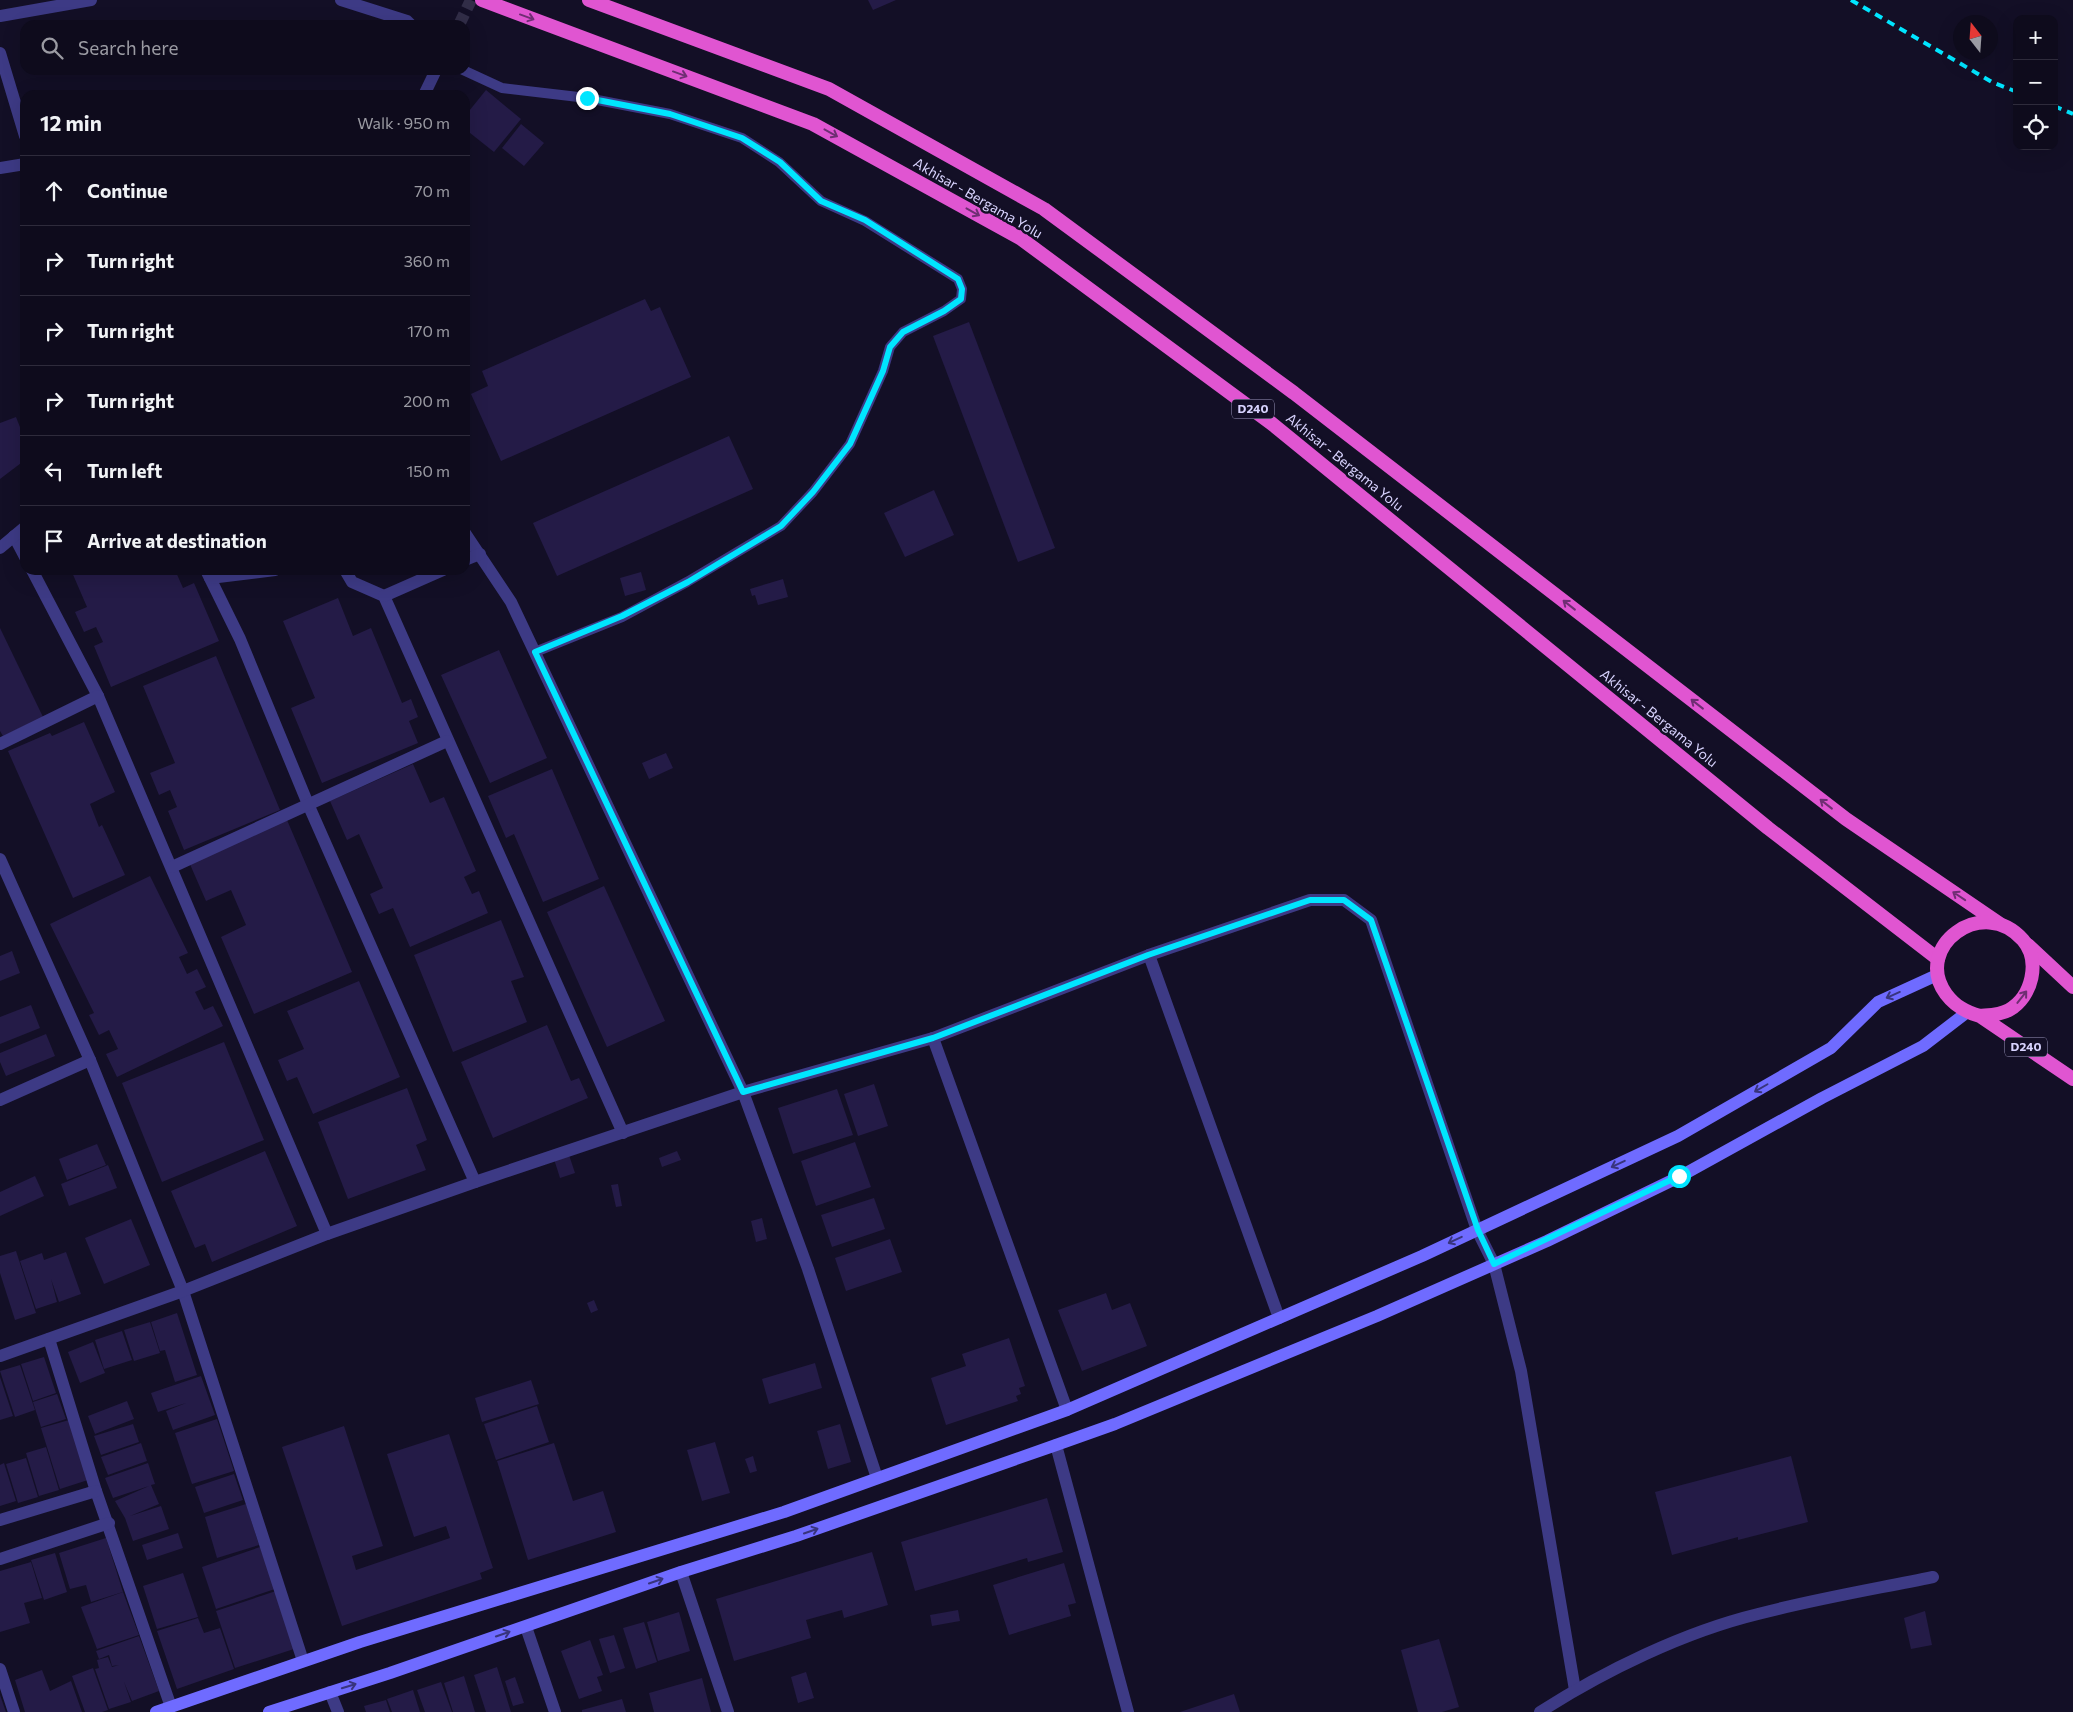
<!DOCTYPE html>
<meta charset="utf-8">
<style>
:root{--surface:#0e0b1c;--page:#1c1929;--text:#f1f3f6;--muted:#9b9ba3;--line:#2e2b3b}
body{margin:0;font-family:Commissioner,sans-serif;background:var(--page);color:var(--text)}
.controls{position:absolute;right:15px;top:15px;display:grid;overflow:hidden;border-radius:10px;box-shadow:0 5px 20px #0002}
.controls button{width:45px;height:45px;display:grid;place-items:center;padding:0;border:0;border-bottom:1px solid var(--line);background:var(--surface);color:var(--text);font:25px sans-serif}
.compass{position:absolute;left:1953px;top:15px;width:45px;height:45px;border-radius:50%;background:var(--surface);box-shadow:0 5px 20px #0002;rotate:343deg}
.stop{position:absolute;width:15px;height:15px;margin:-11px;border:4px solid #00e5ff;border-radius:50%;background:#fff}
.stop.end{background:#00e5ff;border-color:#fff;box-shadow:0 1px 5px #0008}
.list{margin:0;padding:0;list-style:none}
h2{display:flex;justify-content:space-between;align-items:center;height:65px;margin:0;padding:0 20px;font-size:21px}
h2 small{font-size:16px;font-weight:400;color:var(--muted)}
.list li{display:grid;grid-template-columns:32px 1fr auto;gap:15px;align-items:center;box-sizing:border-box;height:70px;padding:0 20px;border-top:1px solid var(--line)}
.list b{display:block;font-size:19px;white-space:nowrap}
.list em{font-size:16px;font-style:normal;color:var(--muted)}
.icon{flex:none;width:28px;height:28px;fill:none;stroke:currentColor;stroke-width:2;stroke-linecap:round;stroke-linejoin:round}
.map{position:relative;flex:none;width:2073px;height:1712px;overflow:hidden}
.search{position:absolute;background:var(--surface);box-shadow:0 5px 20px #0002;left:20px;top:20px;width:450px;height:55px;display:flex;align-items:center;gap:12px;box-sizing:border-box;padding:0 18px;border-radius:15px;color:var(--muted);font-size:19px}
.panel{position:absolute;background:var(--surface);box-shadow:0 5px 20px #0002;left:20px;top:90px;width:450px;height:485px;border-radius:15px}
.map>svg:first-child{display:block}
</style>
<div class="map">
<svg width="2073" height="1712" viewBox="0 0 2073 1712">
<rect width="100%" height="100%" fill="#130f26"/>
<g fill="#241b47">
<path d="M868 0H896L873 10Z"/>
<path d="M486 90 521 119 494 152 465 129V116Z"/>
<path d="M521 124 544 143 524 166 502 148Z"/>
<path d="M645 299 651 311 660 307 691 377 501 461 471 394 488 386 482 371Z"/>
<path d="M969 322 1055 548 1018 562 933 336Z"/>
<path d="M16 417 25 440V460L0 479V423Z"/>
<path d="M729 436 753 489 557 576 533 523Z"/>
<path d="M934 490 954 535 905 557 884 513Z"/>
<path d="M71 570H175L183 588 194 583 219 641 111 687 94 646 103 642 96 627 84 632 75 612 87 607Z"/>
<path d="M641 572 646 590 625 596 620 578Z"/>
<path d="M783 579 788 597 758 605 755 595 752 596 750 589Z"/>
<path d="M338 598 353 636 371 628 402 703 411 699 418 717 409 721 418 743 322 783 291 708 315 698 283 621Z"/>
<path d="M0 628 43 717 3 736 0 731Z"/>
<path d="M499 650 547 758 490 783 441 675Z"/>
<path d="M216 656 280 810 184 850 168 811 177 807 170 790 159 795 150 773 175 763 143 686Z"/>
<path d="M84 722 115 792 90 804 99 827 102 825 125 875 73 898 8 751 50 733 52 736Z"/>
<path d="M666 753 673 768 649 779 642 763Z"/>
<path d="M413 764 430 803 444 797 476 871 464 877 472 894 479 891 488 913 410 947 393 908 379 914 370 894 383 888 359 834 347 840 330 801Z"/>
<path d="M552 769 599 879 543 902 514 834 506 838 488 796Z"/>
<path d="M287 820 352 972 254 1014 221 937 246 925 231 890 206 901 189 862Z"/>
<path d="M150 876 188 953 179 957 187 974 197 969 206 987 195 992 204 1010 213 1006 223 1026 117 1077 106 1054 118 1049 109 1030 99 1035 89 1015 94 1013 50 924Z"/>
<path d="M604 886 665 1021 607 1047 547 912Z"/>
<path d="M501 920 524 977 511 981 527 1022 453 1052 414 955Z"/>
<path d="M12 951 20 973 0 981V956Z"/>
<path d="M359 981 400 1077 313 1114 297 1077 287 1081 278 1060 304 1049 287 1011Z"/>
<path d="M31 1005 40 1028 0 1044V1017Z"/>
<path d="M547 1025 571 1081 579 1078 588 1098 493 1138 461 1062Z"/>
<path d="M46 1034 55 1056 6 1076 0 1062V1053Z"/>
<path d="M224 1042 264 1140 162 1182 122 1083Z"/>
<path d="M874 1084 888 1126 858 1136 844 1094Z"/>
<path d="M407 1088 427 1140 416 1145 426 1170 348 1199 318 1122Z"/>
<path d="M837 1089 853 1135 793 1154 778 1108Z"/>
<path d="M855 1142 871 1187 816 1206 801 1161Z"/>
<path d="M97 1144 106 1165 67 1180 59 1159Z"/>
<path d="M265 1151 297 1226 212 1262 205 1244 195 1248 171 1191Z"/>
<path d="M677 1151 681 1160 662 1167 659 1158Z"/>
<path d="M569 1155 575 1173 560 1178 554 1159Z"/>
<path d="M108 1165 117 1188 69 1206 61 1184Z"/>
<path d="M35 1176 44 1196 0 1216V1192Z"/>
<path d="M618 1184 622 1206 616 1207 611 1185Z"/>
<path d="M874 1198 885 1229 832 1247 821 1215Z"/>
<path d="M762 1218 767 1239 756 1242 751 1221Z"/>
<path d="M131 1219 150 1265 104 1284 85 1238Z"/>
<path d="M890 1239 902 1272 846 1291 835 1258Z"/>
<path d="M16 1251 36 1313 15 1320 0 1273V1256Z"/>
<path d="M66 1252 81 1294 59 1302 51 1279 57 1302 36 1309 20 1261 42 1253 44 1260Z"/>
<path d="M1106 1293 1112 1310 1130 1303 1147 1346 1082 1371 1058 1310Z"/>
<path d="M594 1300 598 1310 591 1313 587 1303Z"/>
<path d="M177 1313 197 1375 175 1382 165 1350 160 1351 151 1322Z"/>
<path d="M150 1322 160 1353 134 1361 124 1330Z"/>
<path d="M122 1331 132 1360 104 1369 95 1340Z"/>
<path d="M1009 1338 1025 1386 1019 1388 1021 1394 1016 1396 1018 1401 946 1425 931 1378 966 1366 962 1354Z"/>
<path d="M93 1342 105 1373 80 1383 68 1352Z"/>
<path d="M44 1357 56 1393 33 1401 21 1364Z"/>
<path d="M815 1363 822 1388 769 1404 762 1379Z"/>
<path d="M20 1365 35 1410 15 1417 0 1371Z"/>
<path d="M201 1376 215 1415 173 1430 166 1411 186 1403 158 1412 151 1393Z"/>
<path d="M0 1377 13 1416 0 1420Z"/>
<path d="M531 1380 539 1404 482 1422 475 1398Z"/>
<path d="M57 1394 66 1419 41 1427 33 1402Z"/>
<path d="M127 1401 134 1419 95 1434 88 1416Z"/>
<path d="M537 1406 549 1442 496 1460 484 1424Z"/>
<path d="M217 1419 234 1471 192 1484 175 1433Z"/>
<path d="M69 1420 88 1480 60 1489 41 1428Z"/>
<path d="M133 1424 139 1442 101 1455 94 1436Z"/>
<path d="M840 1424 851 1462 828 1469 817 1431Z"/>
<path d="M344 1426 383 1546 352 1556 356 1570 450 1538 446 1526 414 1537 387 1454 449 1434 493 1568 480 1573 482 1579 342 1626 282 1447Z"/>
<path d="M715 1442 730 1493 702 1501 687 1450Z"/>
<path d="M141 1443 147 1461 108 1475 101 1457Z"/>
<path d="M554 1443 573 1501 603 1491 616 1532 528 1560 497 1461Z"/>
<path d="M46 1447 59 1490 39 1496 26 1453Z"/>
<path d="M753 1456 757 1471 750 1473 745 1459Z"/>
<path d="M1791 1456 1808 1522 1738 1540V1537L1672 1555 1655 1492Z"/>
<path d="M26 1458 38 1497 18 1503 6 1464Z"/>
<path d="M4 1463 16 1501 0 1506V1465Z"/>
<path d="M148 1463 155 1484 151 1485 159 1504 130 1516 161 1506 169 1529 133 1541 125 1518 115 1501 149 1486 113 1498 105 1478Z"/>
<path d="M234 1474 243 1500 204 1513 195 1487Z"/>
<path d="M1047 1498 1063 1552 1028 1562 1027 1558 915 1591 901 1542Z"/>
<path d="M246 1504 259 1545 217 1558 205 1517Z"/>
<path d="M178 1533 183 1548 147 1560 142 1545Z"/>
<path d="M106 1538 123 1592 91 1602 86 1585 70 1589 59 1553Z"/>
<path d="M260 1547 275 1589 216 1609 202 1567Z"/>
<path d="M872 1552 888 1605 844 1618 842 1610 806 1620 811 1638 734 1661 716 1599Z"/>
<path d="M55 1553 67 1592 44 1600 31 1560Z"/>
<path d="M31 1562 42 1598 24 1603 30 1623 0 1632V1571Z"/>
<path d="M1064 1563 1076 1603 1068 1605 1071 1616 1009 1635 993 1585Z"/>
<path d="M183 1573 198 1617 157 1629 143 1586Z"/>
<path d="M276 1591 294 1649 235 1668 216 1611Z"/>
<path d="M123 1592 139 1635 97 1649 81 1607Z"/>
<path d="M958 1610 960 1621 932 1626 930 1615Z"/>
<path d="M1925 1611 1932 1645 1911 1649 1904 1618Z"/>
<path d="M679 1612 690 1651 658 1661 647 1622Z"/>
<path d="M198 1618 204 1633 220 1628 234 1669 177 1689 157 1631Z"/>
<path d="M644 1622 657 1662 636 1669 623 1628Z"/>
<path d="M614 1635 625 1668 610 1673 599 1639Z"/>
<path d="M139 1636 159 1691 132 1701 124 1682 131 1702 109 1709 95 1669 99 1668 97 1660 108 1657 112 1667 119 1665 112 1666 109 1655 99 1659 96 1651Z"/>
<path d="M1439 1639 1459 1707 1442 1712H1418L1401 1650Z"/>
<path d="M590 1640 603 1675 597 1677 602 1691 579 1699 561 1651Z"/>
<path d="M497 1667 511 1712H486L474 1675Z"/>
<path d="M93 1668 108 1710 102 1712H85L72 1676Z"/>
<path d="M42 1670 50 1691 71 1681 82 1712H25L15 1680Z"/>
<path d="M806 1672 814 1698 798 1703 791 1677Z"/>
<path d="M464 1676 475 1712H453L444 1683Z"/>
<path d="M515 1677 524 1703 513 1706 505 1681Z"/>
<path d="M702 1678 711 1712H654L649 1693Z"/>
<path d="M441 1682 452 1712H425L417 1690Z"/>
<path d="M413 1690 420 1712H392L387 1699Z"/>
<path d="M1234 1694 1240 1712H1180Z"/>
<path d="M0 1695 6 1712H0Z"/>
<path d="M622 1699 626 1712H582V1710Z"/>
<path d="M386 1700 390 1712H366L364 1706Z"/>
</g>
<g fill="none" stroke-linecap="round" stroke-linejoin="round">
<path stroke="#312d47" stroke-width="12" stroke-dasharray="12 6" stroke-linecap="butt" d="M459 25 471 0"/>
<path stroke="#3d3a85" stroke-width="10" d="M463 70 502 88 587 98 670 114 742 138 779 162 821 201 865 221 958 279 962 289 961 299 944 311 903 332 890 347 883 371 850 444 813 492 781 526 687 582 622 617 535 652"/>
<g stroke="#3d3a85" stroke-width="12">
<path d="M341 0 407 21 411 25"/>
<path d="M0 16 91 0"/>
<path d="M0 53 25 136"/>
<path d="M0 168 25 164"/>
<path d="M465 533 511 602 743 1092 808 1269 877 1478"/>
<path d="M14 536 25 557"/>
<path d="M465 560 480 554"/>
<path d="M32 570 98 696 327 1234"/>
<path d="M206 570 240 639 308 804 475 1182"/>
<path d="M345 570 352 582 384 596 623 1133"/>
<path d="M210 578 275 570"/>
<path d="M384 596 443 570"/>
<path d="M0 744 98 696"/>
<path d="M0 859 90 1060 183 1291 303 1661"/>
<path d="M172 867 447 741"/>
<path d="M1149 955 1279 1318"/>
<path d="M933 1038 1067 1410"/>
<path d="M0 1100 90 1060"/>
<path d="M49 1339 96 1491 171 1707"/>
<path d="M0 1356 183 1291 327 1234 475 1182 743 1092 933 1038 1149 955 1310 900H1344L1371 920 1477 1230 1494 1264 1521 1371 1575 1690"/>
<path d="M1056 1445 1128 1712"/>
<path d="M0 1520 96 1491"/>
<path d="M0 1559 109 1523"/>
<path d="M681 1572 728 1712"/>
<path d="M526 1627 555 1712"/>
<path d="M0 1669 14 1712"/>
<path d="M330 1692 338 1712"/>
</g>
<g stroke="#3d3a85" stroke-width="12">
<path d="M424 95 436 70"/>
<path d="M0 548 25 527"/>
<path d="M1540 1712C1604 1671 1684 1632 1758 1614 1815 1599 1875 1589 1933 1577"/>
</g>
<g stroke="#6f6bff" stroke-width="12">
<path d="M156 1712 360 1642 784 1512 1067 1410 1422 1256 1678 1136 1831 1048 1878 1002 1937 975"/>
<path d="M269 1712 390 1673 681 1572 796 1536 1056 1445 1115 1424 1377 1316 1547 1241 1679 1177 1822 1098 1923 1046 1966 1013"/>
</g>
<g stroke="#e055d1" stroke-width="14">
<path d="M482 0 813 124 1020 238 1271 423 1768 828 1938 959"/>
<path d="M589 0 829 89 1044 209 1294 393 1846 819 2000 924"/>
<path d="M2028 945 2073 987"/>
<path d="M1980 1016C1990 1015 2000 1015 2009 1010 2032 997 2041 961 2023 940 1983 894 1912 947 1946 994 1955 1006 1965 1012 1980 1016L2073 1079"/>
</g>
<g stroke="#00e5ff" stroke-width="4" stroke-dasharray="8 6" stroke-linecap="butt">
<path d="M1851 0 1992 82 2017 92"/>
<path d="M2054 106 2073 114"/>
</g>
</g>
<defs><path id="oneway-shaft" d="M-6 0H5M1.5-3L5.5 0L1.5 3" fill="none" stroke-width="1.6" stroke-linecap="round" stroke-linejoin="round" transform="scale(1.25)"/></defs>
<g stroke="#6f2e73">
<use href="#oneway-shaft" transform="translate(527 17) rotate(20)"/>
<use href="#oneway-shaft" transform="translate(680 74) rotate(20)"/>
<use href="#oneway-shaft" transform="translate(831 133) rotate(29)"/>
<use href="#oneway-shaft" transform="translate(973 212) rotate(29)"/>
<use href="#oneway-shaft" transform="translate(1569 605) rotate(-142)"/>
<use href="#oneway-shaft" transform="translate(1697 704) rotate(-142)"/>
<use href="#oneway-shaft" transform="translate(1826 804) rotate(-142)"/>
<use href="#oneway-shaft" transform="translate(1959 896) rotate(-146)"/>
<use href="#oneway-shaft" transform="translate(2022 997) rotate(-52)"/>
</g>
<g stroke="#38347d">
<use href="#oneway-shaft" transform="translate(1893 995) rotate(156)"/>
<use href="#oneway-shaft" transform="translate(1761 1088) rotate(150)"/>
<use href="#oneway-shaft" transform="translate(1618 1164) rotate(155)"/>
<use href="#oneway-shaft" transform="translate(1455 1240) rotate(155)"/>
<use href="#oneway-shaft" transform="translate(811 1531) rotate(-19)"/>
<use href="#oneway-shaft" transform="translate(656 1581) rotate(-19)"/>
<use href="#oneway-shaft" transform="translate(503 1634) rotate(-19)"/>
<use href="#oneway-shaft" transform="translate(349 1686) rotate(-17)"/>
</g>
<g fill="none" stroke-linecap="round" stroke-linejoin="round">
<path stroke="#00e5ff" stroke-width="6" d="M587 98 670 114 742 138 780 162 821 201 865 220 958 279 962 289 961 299 944 311 903 332 890 347 883 371 850 444 813 492 781 526 688 582 622 616 535 652 743 1092 933 1038 1148 955 1310 900H1344L1371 920 1478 1230 1494 1264 1679 1176"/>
</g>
<g text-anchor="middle" stroke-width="5" stroke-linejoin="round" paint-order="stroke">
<g fill="#130f26" stroke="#9e99be" stroke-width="1">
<rect x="1232" y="399.5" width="42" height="19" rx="4"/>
<rect x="2005" y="1037.5" width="42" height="19" rx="4"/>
</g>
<g font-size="12" font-weight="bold" fill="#d9d4ff">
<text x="1253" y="413">D240</text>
<text x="2026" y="1051">D240</text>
</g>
<g font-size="14" fill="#d9d4ff" stroke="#130f26">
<text transform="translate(978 198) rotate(30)" y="5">Akhisar - Bergama Yolu</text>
<text transform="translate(1345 462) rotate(39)" y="5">Akhisar - Bergama Yolu</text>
<text transform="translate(1659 718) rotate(39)" y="5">Akhisar - Bergama Yolu</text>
</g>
</g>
</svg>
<div class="controls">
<button>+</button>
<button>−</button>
<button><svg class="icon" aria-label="locate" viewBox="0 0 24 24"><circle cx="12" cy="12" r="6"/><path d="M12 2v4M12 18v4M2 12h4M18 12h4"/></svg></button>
</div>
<svg class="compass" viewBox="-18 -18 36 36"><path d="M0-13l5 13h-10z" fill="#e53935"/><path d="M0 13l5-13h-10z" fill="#9b9ba3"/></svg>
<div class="stop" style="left:1679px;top:1176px"></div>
<div class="stop end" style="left:587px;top:98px"></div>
<div class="search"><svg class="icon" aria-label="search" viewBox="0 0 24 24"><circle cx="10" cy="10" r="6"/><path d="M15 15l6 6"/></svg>Search here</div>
<section class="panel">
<h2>12 min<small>Walk · 950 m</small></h2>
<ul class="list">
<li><svg class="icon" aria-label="ahead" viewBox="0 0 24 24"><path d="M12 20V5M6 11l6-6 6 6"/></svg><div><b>Continue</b></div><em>70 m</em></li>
<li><svg class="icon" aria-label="right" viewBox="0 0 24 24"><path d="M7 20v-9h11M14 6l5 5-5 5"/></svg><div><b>Turn right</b></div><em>360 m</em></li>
<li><svg class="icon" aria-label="right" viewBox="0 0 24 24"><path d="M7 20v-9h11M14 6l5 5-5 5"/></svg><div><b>Turn right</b></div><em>170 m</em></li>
<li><svg class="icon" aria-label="right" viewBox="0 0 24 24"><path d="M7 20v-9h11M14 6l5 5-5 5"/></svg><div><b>Turn right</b></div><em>200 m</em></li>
<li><svg class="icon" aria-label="left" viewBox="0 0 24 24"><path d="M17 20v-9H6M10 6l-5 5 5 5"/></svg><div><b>Turn left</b></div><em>150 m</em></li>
<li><svg class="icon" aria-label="arrive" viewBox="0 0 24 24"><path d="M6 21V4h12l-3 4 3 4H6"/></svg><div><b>Arrive at destination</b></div></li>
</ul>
</section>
</div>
